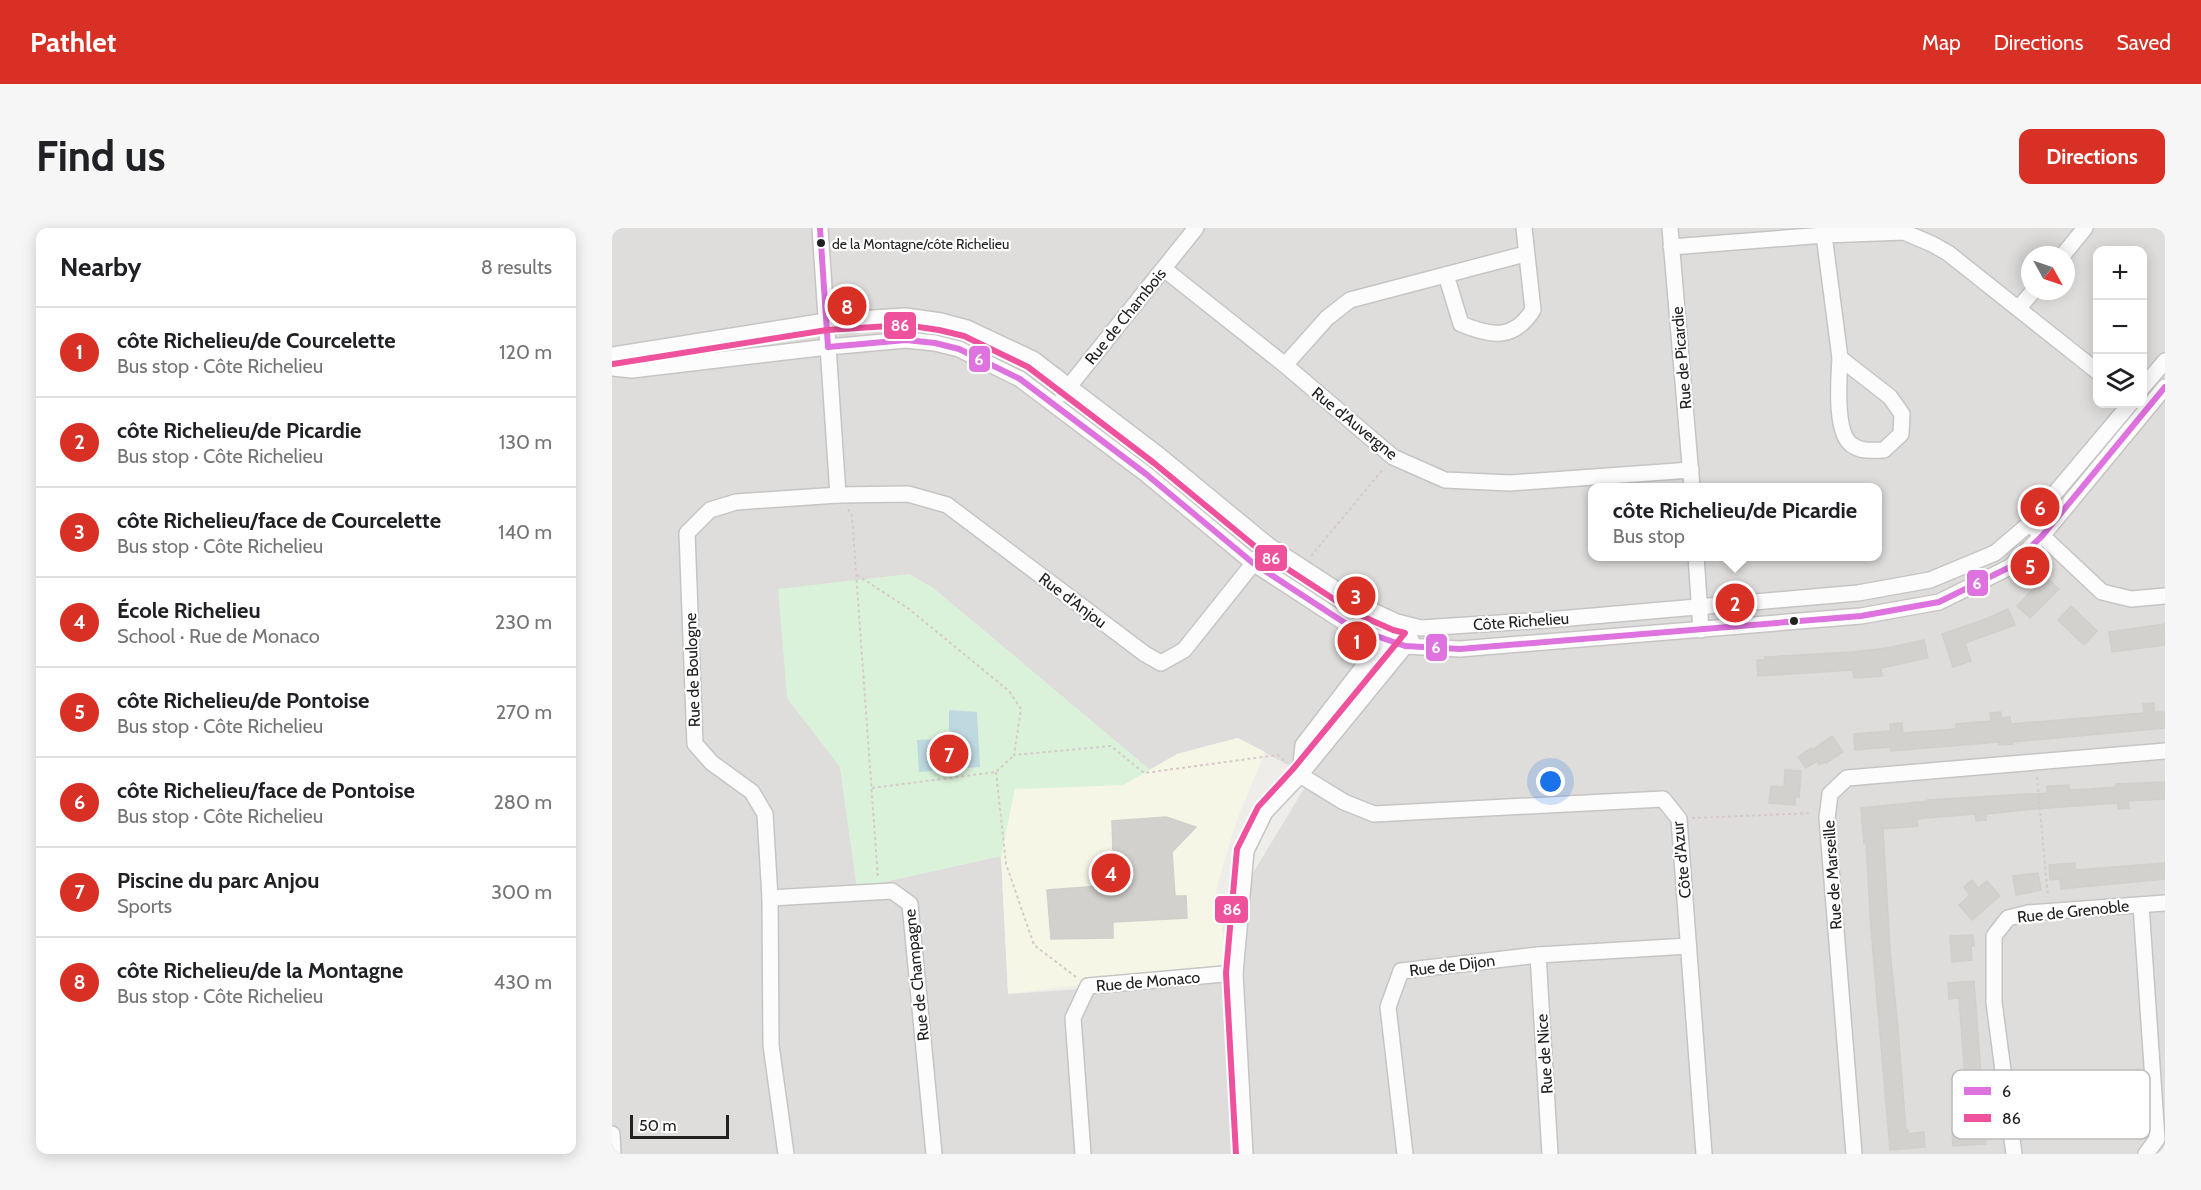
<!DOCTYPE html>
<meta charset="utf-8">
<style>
:root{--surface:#fff;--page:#f6f6f6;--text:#202124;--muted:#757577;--line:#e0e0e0;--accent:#d93025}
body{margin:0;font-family:Cabin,sans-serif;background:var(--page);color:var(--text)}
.controls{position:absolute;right:18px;top:18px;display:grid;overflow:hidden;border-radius:12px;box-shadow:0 3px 15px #0003}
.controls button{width:54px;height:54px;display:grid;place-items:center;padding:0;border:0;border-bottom:2px solid var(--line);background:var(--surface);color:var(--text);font:30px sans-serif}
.compass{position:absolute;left:1409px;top:18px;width:54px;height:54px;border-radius:50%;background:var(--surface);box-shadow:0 3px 15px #0003;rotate:130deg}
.scale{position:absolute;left:18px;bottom:15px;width:99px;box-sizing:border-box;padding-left:6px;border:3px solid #212121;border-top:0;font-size:16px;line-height:21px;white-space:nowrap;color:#212121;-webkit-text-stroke:4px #fff;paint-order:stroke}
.you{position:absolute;left:939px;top:554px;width:21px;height:21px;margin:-15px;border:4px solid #fff;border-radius:50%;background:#1a73e8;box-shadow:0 0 0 9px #1a73e833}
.badge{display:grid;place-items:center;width:39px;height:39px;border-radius:50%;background:var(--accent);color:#fff;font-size:20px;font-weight:700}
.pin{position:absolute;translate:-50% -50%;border:3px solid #fff;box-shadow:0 2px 6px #0006}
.popup{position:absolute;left:976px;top:255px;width:294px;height:78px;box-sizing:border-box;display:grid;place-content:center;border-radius:12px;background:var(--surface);filter:drop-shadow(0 2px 4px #0005);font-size:20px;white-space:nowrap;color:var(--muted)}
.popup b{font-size:22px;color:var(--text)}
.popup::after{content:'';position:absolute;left:50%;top:100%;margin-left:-12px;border:12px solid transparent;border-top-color:var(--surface)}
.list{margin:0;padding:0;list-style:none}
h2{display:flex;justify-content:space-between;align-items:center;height:78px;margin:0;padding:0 24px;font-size:26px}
h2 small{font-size:20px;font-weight:400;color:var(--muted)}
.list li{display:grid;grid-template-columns:39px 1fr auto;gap:18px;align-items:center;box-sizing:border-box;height:90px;padding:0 24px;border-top:2px solid var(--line)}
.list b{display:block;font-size:22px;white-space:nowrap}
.list p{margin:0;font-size:20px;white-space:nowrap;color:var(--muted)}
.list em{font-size:20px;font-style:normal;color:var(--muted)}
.icon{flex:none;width:33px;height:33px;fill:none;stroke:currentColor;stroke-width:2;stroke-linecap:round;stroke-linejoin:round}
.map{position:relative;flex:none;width:1553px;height:926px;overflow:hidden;border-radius:12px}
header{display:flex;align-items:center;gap:36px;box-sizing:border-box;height:84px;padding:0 30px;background:var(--accent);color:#fff}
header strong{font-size:28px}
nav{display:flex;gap:33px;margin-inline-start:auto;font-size:21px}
.intro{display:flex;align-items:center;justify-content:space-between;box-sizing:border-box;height:144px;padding:0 36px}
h1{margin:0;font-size:42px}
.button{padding:15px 27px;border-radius:12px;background:var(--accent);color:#fff;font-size:21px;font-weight:700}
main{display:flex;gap:36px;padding:0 36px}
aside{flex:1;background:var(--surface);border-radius:12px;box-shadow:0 3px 15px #0003}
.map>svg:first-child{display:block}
</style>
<header>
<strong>Pathlet</strong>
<nav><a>Map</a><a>Directions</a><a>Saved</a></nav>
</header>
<div class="intro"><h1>Find us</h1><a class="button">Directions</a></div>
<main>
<aside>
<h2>Nearby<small>8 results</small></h2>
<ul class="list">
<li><span class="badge">1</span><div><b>côte Richelieu/de Courcelette</b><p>Bus stop · Côte Richelieu</p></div><em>120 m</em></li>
<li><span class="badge">2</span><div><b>côte Richelieu/de Picardie</b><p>Bus stop · Côte Richelieu</p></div><em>130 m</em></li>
<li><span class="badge">3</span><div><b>côte Richelieu/face de Courcelette</b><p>Bus stop · Côte Richelieu</p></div><em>140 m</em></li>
<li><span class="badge">4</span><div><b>École Richelieu</b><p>School · Rue de Monaco</p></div><em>230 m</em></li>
<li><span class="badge">5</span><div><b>côte Richelieu/de Pontoise</b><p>Bus stop · Côte Richelieu</p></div><em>270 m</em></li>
<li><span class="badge">6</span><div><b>côte Richelieu/face de Pontoise</b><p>Bus stop · Côte Richelieu</p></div><em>280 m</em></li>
<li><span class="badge">7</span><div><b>Piscine du parc Anjou</b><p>Sports</p></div><em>300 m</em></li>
<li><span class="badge">8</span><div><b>côte Richelieu/de la Montagne</b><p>Bus stop · Côte Richelieu</p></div><em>430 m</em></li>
</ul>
</aside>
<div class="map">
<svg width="1553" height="926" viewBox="0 0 1553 926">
<rect width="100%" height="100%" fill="#eeedea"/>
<path fill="#dedddb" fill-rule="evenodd" d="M0 0H1553V926H0ZM1486 22H1530V176H1486ZM1418 27H1454V63H1418ZM980 260H1266V328H980ZM297 346 321 360 538 542 565 526 625 510 699 549 635 655 628 750 396 766 389 628 245 660 228 539Z"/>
<path fill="#f6f6e7" d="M626 510 653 524 624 594 604 662 616 739 396 766 389 628 402 561 511 557 565 526Z"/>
<path fill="#daf2da" d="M297 346 321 360 538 542 511 557 403 561 389 628 245 660 228 539 175 470 166 361Z"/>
<path fill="#bfd9e0" d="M337 482 365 484 368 539 307 544 305 512 337 511Z"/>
<g fill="#d3d1ce" stroke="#d1cfcb" stroke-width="1.5">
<path d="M1433 348 1447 361 1418 390 1405 378Z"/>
<path d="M1459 378 1485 403 1472 417 1446 392Z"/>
<path d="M1396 381 1403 397 1353 415 1359 433 1341 439 1330 406 1371 392Z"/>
<path d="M1553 396V417L1500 424 1497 404Z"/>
<path d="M1312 412 1316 430 1269 440 1270 448 1242 450 1241 442 1146 448 1145 432H1153V429L1240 424 1275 420Z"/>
<path d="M1542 475V484H1553V500L1401 514V516L1387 517V514L1279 523V519L1243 522 1242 506 1278 503V496L1290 495 1291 505 1344 501V496L1379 493 1378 485 1389 484V490L1398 489 1399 496 1532 485 1531 476Z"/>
<path d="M1220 508 1231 524 1214 535 1213 534 1207 537 1205 533 1194 540 1186 529 1199 520 1200 522Z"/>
<path d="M1173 542 1189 543 1187 569H1183V577L1157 575 1159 558 1172 559Z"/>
<path d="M1553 554V571L1516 573 1517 580 1506 581V575L1422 581 1374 586V592L1364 593 1363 586 1313 590 1305 591 1306 598 1271 601 1278 723 1285 790 1294 902H1296V906L1312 904 1313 919 1278 922 1259 700 1254 615H1252L1249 580 1317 573 1316 572 1435 565V558L1457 557V562L1479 561 1504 559V556Z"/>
<path d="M554 589 584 599 560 624 563 668H574L575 690 501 694V710L439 711 435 662 502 657 500 593Z"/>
<path d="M1463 635V642L1553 635V651L1449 661 1448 651 1438 652 1437 637Z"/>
<path d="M1426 645 1429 662 1404 667 1401 648Z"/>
<path d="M1360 652 1366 660 1375 653 1388 668 1360 692 1347 677 1358 667 1352 659Z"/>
<path d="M1361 707 1362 718H1359L1360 732 1340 734 1338 708Z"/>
<path d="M1362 753 1374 916 1341 918 1340 903 1357 902 1347 770 1337 771 1336 755Z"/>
</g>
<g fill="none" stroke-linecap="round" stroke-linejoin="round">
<defs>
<g id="minor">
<path d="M208 0 226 267"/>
<path d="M1058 0 1080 260"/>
<path d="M1212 7 1228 130"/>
<path d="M1059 19 1212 7 1292 4 1320 16 1336 25 1486 144"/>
<path d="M1451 27 1473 0"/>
<path d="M552 41 673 137 781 229 833 252 898 255 1079 242"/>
<path d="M834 47 849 96C879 108 901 113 921 82L912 0"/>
<path d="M1407 80 1421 63"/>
<path d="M0 127 214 93 293 88 329 93 355 100 421 131 548 228 656 317 748 377 785 394 809 400 935 392 1246 365 1318 352 1383 325 1417 296 1518 176"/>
<path d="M1228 130 1278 169 1290 186 1289 206 1272 222C1261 222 1249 224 1240 217 1222 205 1227 149 1228 130Z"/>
<path d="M673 137 715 90 738 72 913 26"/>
<path d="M0 140 20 142 216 119 294 112 323 115 347 121 408 151 534 246 641 335 739 399 772 412 793 418 848 421 1249 388 1327 374 1398 339 1430 308 1553 159"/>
<path d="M1530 160 1553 133"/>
<path d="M451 166 584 0"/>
<path d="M1424 302 1490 364 1519 371 1553 368"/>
<path d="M1084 328 1089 402"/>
<path d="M688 547 732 574 762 586 1051 571 1067 591 1092 926"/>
<path d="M688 547 691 517 777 405"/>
<path d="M158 670 280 663 298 676 322 926"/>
<path d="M1529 677 1545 911 1534 926"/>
<path d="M926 727 938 926"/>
<path d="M0 906 1 926"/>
<path d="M174 926 159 817 158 670 153 586 140 564 100 535 83 516 75 305 98 282 124 274 226 267 296 266 335 277 533 426 549 435 572 422 656 317"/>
<path d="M471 926 461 790 476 758 623 745"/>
<path d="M633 926 623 745 634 623 653 584 688 547 799 411"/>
<path d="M793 926 776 779 789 743 926 727 1076 718"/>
<path d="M1242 926 1215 590 1218 566 1235 550 1553 523"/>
<path d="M1402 926 1382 774V708L1396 690 1416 685 1553 675"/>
</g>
</defs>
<use href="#minor" stroke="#c6c5c4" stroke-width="18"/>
<g stroke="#d6cac9" stroke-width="2" stroke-dasharray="3 3" stroke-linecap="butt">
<path d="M236 281 240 288 266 651"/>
<path d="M699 328 772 240"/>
<path d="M245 347 297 381 397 463 409 481 402 527 499 518 532 545 666 527 675 535"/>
<path d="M384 544 394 636 422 717 464 749"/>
<path d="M1425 549 1436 669"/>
<path d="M260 560 384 544 402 527"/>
<path d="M1080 590 1200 585"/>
</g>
<use href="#minor" stroke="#fcfcfc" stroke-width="15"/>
<defs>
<path id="bus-1" d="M208 0 216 119 294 112 323 115 347 121 408 151 534 246 641 335 739 399 793 418 848 421 1249 388 1327 374 1398 339 1430 308 1553 159"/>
<path id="bus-2" d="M1 136 215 102 293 97 327 102 352 108 416 139 542 235 651 325 743 385 781 402 793 405 681 541 646 579 625 621 614 745 624 926"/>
</defs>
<use href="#bus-1" stroke="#fff" stroke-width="10"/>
<use href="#bus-2" stroke="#fff" stroke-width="10"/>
<use href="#bus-1" stroke="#de72de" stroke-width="6"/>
<use href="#bus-2" stroke="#ef529d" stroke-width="6"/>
</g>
<g fill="#212121" stroke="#fff" stroke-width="2">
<circle cx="209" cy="15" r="5"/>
<circle cx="1182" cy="393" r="5"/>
</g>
<g text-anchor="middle" stroke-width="4.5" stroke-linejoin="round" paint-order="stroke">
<g font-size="14" fill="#212121" stroke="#fff" text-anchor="start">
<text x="220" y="21">de la Montagne/côte Richelieu</text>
</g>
<g font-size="16" fill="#212121" stroke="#fff">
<text transform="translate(513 88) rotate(-51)" y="6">Rue de Chambois</text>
<text transform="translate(1069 130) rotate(-95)" y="6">Rue de Picardie</text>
<text transform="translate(743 195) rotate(39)" y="6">Rue d'Auvergne</text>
<text transform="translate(461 372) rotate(37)" y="6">Rue d'Anjou</text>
<text transform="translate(909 393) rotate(-4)" y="6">Côte Richelieu</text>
<text transform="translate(80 442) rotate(-92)" y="6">Rue de Boulogne</text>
<text transform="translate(1069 632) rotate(-96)" y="6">Côte d'Azur</text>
<text transform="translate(1220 647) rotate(-94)" y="6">Rue de Marseille</text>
<text transform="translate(1461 683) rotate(-6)" y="6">Rue de Grenoble</text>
<text transform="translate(840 737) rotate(-7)" y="6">Rue de Dijon</text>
<text transform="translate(304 747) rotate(-96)" y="6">Rue de Champagne</text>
<text transform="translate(536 753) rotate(-5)" y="6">Rue de Monaco</text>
<text transform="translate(932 826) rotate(-94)" y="6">Rue de Nice</text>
</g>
</g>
<rect x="1340" y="842" width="198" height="69" rx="9" fill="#fff" stroke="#bcbcbc" stroke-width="1.5"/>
<rect x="1352" y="859" width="27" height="8" fill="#de72de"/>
<rect x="1352" y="886" width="27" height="8" fill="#ef529d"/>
<g font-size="16" fill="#212121">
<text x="1390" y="869">6</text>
<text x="1390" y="896">86</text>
</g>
<g stroke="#fff" stroke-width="2">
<rect x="271" y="83" width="34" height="29" rx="6" fill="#ef529d"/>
<rect x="356" y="117" width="23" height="28" rx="6" fill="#de72de"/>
<rect x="642" y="316" width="34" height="28" rx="6" fill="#ef529d"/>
<rect x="1354" y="341" width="23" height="28" rx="6" fill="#de72de"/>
<rect x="813" y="405" width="23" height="29" rx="6" fill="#de72de"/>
<rect x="602" y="667" width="35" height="29" rx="6" fill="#ef529d"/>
</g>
<g font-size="16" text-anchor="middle" font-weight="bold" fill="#fff">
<text x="288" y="103">86</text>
<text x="367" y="137">6</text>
<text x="659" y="336">86</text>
<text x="1365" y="361">6</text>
<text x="824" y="425">6</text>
<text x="620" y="687">86</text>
</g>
</svg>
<div class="controls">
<button>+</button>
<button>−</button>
<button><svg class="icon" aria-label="layers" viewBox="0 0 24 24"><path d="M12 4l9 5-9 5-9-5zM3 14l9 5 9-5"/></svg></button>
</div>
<svg class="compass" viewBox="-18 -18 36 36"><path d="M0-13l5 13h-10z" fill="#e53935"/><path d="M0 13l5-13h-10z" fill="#757577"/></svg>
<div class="scale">50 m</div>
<div class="you"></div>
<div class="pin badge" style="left:745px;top:413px">1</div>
<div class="pin badge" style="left:1123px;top:375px">2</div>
<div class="popup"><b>côte Richelieu/de Picardie</b>Bus stop</div>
<div class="pin badge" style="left:744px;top:368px">3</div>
<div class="pin badge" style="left:499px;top:645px">4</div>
<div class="pin badge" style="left:1418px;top:338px">5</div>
<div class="pin badge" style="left:1428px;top:279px">6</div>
<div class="pin badge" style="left:337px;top:526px">7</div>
<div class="pin badge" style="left:235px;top:78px">8</div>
</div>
</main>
